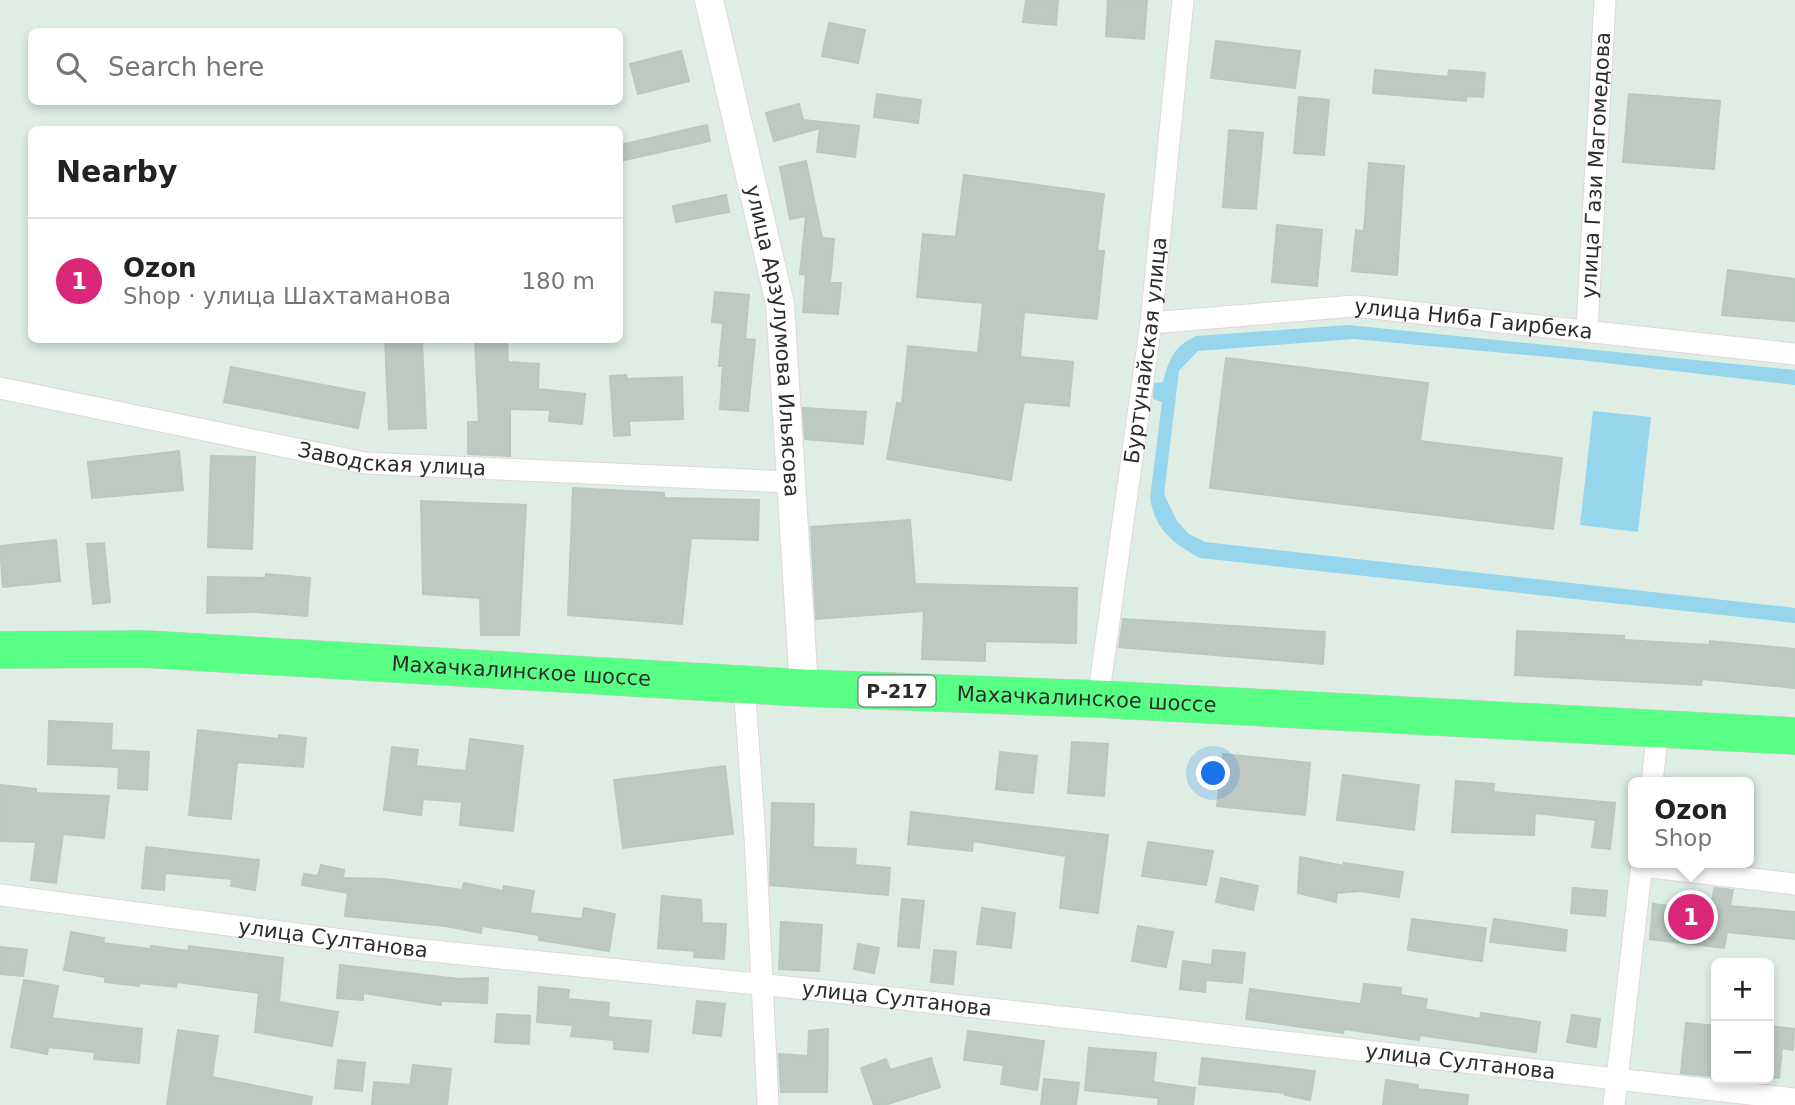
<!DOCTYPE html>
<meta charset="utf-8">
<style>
:root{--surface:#fff;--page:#f2f2f2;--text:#222;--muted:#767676;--line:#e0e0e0;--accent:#db2777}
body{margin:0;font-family:"DejaVu Sans",sans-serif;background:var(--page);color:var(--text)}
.controls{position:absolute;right:21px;bottom:21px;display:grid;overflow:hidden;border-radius:10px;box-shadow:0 4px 10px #0003}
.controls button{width:63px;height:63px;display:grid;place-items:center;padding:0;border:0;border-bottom:2px solid var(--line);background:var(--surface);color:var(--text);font:35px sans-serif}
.you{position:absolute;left:1214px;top:774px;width:24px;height:24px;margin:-18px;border:5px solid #fff;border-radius:50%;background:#1a73e8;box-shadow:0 0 0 10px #1a73e833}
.badge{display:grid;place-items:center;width:46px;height:46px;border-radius:50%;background:var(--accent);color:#fff;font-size:23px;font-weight:700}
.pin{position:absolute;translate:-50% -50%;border:4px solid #fff;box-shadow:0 2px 7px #0006}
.popup{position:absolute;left:1628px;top:777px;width:126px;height:91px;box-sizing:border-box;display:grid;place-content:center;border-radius:10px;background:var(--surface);filter:drop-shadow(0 2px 5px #0005);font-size:23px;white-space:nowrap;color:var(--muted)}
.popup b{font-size:26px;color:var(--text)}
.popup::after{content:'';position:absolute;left:50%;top:100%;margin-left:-14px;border:14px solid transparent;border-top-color:var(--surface)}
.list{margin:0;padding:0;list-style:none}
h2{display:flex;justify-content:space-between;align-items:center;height:91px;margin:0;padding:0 28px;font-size:30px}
h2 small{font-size:23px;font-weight:400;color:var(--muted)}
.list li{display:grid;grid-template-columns:46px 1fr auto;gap:21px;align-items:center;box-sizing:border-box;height:126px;padding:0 28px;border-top:2px solid var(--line)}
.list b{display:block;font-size:26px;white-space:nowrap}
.list p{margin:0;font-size:23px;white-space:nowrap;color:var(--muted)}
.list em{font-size:23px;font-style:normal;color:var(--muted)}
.icon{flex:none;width:38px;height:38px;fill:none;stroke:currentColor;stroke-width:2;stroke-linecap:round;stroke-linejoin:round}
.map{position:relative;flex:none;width:1795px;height:1105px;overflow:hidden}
.search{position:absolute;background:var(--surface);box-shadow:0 4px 10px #0003;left:28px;top:28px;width:595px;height:77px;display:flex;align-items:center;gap:18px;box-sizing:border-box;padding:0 24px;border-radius:10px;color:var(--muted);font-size:26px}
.panel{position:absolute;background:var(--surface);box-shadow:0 4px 10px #0003;left:28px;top:126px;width:595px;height:217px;border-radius:10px}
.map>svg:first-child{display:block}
</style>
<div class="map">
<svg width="1795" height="1105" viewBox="0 0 1795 1105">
<rect width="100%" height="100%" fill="#deeee5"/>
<g fill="#96d5ec">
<path d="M1348 325 1795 370V385L1580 360 1354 339 1198 351 1179 371 1164 494 1177 521 1189 534 1205 542 1795 608V623L1200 558C1173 543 1155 530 1150 498L1162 402 1153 399 1154 383 1163 382C1169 359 1174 346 1196 336Z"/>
<path d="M1593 411 1651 417 1638 532 1580 525Z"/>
</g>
<g fill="#bec9c2" stroke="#b8c9c0" stroke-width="2">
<path d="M1026 0H1058L1056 25 1023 22Z"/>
<path d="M1108 0H1147L1144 39 1106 36Z"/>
<path d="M829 23 865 30 858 63 822 56Z"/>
<path d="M1216 41 1300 51 1295 88 1211 78Z"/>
<path d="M681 51 689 81 638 94 630 64Z"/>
<path d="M1375 70 1448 77 1449 70 1485 73 1483 97 1467 96 1466 101 1373 93Z"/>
<path d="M877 94 921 100 918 123 874 117Z"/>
<path d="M1629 94 1720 101 1714 169 1623 162Z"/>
<path d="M1299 97 1329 100 1324 155 1294 153Z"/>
<path d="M799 104 803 120 859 126 855 157 817 152 820 128 774 141 766 113Z"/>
<path d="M707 125 710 141 620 161V145Z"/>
<path d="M1229 130 1263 133 1256 209 1223 207Z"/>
<path d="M806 161 822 238 834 239 830 283H841L838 314 803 312 806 275 800 274 806 216 790 219 780 167Z"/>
<path d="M1369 163 1404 166 1397 275 1352 271 1356 230 1364 231Z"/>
<path d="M964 175 1104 194 1097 251H1104L1097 319 1024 312 1020 357 1073 362 1069 406 1024 402 1011 480 887 459 897 403 902 404 908 346 978 353 983 303 917 297 923 234 956 237Z"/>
<path d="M726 195 729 212 676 222 673 206Z"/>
<path d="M1277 225 1322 230 1317 286 1272 282Z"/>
<path d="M1728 270 1795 279V321L1722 315Z"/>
<path d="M715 292 749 295 745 339 755 340 748 411 720 409 723 366H719L723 323 712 322Z"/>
<path d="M385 340H422L426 428 389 429Z"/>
<path d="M475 340H507L508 362 539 364 538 389 585 394 582 424 549 421 550 410 510 409V456L468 454V422H479Z"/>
<path d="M1226 358 1428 383 1420 441 1562 458 1553 529 1210 488Z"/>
<path d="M231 367 365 393 358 428 224 402Z"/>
<path d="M626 375 627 379 682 377 683 419 629 421 630 435 614 436 610 376Z"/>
<path d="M803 408 866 412 863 444 805 439Z"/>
<path d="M179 451 183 490 92 498 88 462Z"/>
<path d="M211 456 255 457 252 549 208 547Z"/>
<path d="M573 488 664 493V498L759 500 758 540 691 538 682 624 568 615Z"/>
<path d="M421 501 526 505 519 635H481L480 598 423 594Z"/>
<path d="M910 520 915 584 1077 588 1076 643 985 641V661L922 659 924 611 816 619 811 527Z"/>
<path d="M56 540 60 581 3 587 0 546Z"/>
<path d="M104 543 110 602 93 604 87 544Z"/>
<path d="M266 574 310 578 307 616 255 612 207 613 208 577 266 578Z"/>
<path d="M1123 619 1325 632 1323 664 1119 647Z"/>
<path d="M1517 631 1624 636V640L1709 645 1710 641 1795 649V688L1702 679 1701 685 1515 675Z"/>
<path d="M49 721 112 724 111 750 149 752 147 790 118 788 119 767 48 764Z"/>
<path d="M198 730 279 739V735L306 738 303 767 237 762 231 819 189 815Z"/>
<path d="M470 739 523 746 513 831 460 825 462 802 423 799 421 815 384 810 392 747 418 750 416 766 466 771Z"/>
<path d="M1072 742 1108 744 1104 796 1068 793Z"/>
<path d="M1000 752 1037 756 1033 793 996 789Z"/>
<path d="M1223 754 1310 763 1305 815 1217 806Z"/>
<path d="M725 766 733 834 623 848 614 780Z"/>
<path d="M1343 775 1419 785 1414 830 1337 820Z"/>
<path d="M1456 781 1494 784 1493 792 1615 803 1610 849 1592 847 1596 820 1535 813 1534 835 1452 832Z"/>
<path d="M1 785 36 789V793L109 796 104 838 63 834 56 883 31 880 36 842 0 841Z"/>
<path d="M772 803 814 804 813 847 856 849 855 865 890 868 888 895 770 885Z"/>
<path d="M911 812 1108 835 1098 913 1060 908 1066 856 973 841 972 851 908 844Z"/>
<path d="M1148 842 1213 851 1206 885 1142 876Z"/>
<path d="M146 847 259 860 255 890 231 886 232 879 165 873 164 890 142 888Z"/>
<path d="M1300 857 1344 866V863L1403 872 1399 897 1361 891 1337 893 1336 902 1298 893Z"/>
<path d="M321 865 344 870 343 878 385 879 462 890 464 883 503 891 504 886 534 891 530 913 582 919 584 908 615 914 609 951 539 940V935L482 926 481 933 446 926 345 916 348 893 302 885 304 874 318 876Z"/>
<path d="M1221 878 1258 886 1253 910 1216 902Z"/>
<path d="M1573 888 1607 891 1605 916 1571 913Z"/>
<path d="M1714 888 1733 890 1730 906 1795 912V939L1727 932 1724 948 1650 939 1653 904 1711 912Z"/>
<path d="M662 896 701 900 702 923 726 924 724 959 694 957 695 951 658 948Z"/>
<path d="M902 899 924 901 919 948 898 946Z"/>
<path d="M982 908 1015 913 1011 948 977 944Z"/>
<path d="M1412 919 1486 928 1482 961 1408 950Z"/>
<path d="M1494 919 1567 930 1565 951 1490 942Z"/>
<path d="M781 922 822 925 819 971 779 969Z"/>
<path d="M1138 926 1173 932 1166 967 1132 961Z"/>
<path d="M71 932 104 938 103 943 151 949V946L188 951 189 946 283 958 279 1002 338 1012 332 1046 255 1032 259 993 177 982 176 987 139 983V986L105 982V977L64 970Z"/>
<path d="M858 944 879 948 874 973 854 969Z"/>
<path d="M0 947 27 950 23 976 0 974Z"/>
<path d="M934 950 956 952 953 984 931 982Z"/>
<path d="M1213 950 1245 953 1242 983 1206 980 1205 992 1180 989 1183 961 1212 965Z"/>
<path d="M340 965 459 979 488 978 487 1003 441 1001V1005L363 993V1000L337 998Z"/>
<path d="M24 980 58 986 52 1018 142 1029 139 1063 94 1059 95 1052 48 1047 47 1054 11 1047Z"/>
<path d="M1364 984 1401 988 1400 995 1427 999 1425 1009 1480 1019 1481 1013 1540 1022 1536 1052 1420 1035 1419 1040 1344 1029 1343 1033 1246 1019 1250 989 1361 1004Z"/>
<path d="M539 987 569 990 568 999 609 1003 608 1017 651 1021 648 1052 614 1049V1040L571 1036 573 1025 537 1022Z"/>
<path d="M697 1001 725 1004 721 1036 693 1033Z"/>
<path d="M497 1014 530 1016 529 1044 495 1042Z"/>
<path d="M1572 1015 1600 1019 1596 1047 1567 1042Z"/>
<path d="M1686 1023 1715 1026 1710 1076 1681 1073Z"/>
<path d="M1769 1026 1794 1029 1793 1050 1782 1048 1779 1078 1769 1077Z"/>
<path d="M828 1029 827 1092H781L779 1054 808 1056 809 1031Z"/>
<path d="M178 1030 218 1036 212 1077 312 1097 311 1105H167Z"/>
<path d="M968 1031 1044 1041 1037 1090 1001 1084 1004 1065 964 1060Z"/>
<path d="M1089 1048 1156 1053 1153 1082 1195 1088 1193 1105H1158L1159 1098 1085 1090Z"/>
<path d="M931 1058 940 1087 885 1105H874L861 1068 886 1059 890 1070Z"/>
<path d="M1202 1058 1315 1071 1310 1100 1285 1095V1093L1199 1084Z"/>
<path d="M338 1060 365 1063 362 1091 335 1088Z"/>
<path d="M413 1065 451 1069 447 1105H372L374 1082 410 1085Z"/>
<path d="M1044 1079 1079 1083 1076 1105H1041Z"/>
<path d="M1386 1080 1418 1085V1089L1468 1095 1467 1105H1383Z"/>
</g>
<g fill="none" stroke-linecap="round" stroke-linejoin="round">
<defs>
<g id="street">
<path id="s1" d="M1151 323 1355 306 1795 354"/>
<path id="s2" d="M1587 329 1605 0"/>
<path id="s3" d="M0 388 365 463 791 482"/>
<path d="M744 683 755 838 768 1105"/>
<path id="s4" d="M1098 699 1151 323 1183 0"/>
<path d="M1652 782 1658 729"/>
<path d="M1642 866 1795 884"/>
<path id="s5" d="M0 895 403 948 875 996 1795 1099"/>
<path d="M1614 1105 1642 863"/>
</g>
<g id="secondary">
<path id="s6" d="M709 0 780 304 804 688"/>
</g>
<g id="highway">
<path id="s7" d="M0 650 144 649 804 688 1098 699 1795 736"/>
</g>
</defs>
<use href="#street" stroke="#e5d3da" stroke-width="23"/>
<use href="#secondary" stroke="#e5d3da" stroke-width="30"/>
<use href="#highway" stroke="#ccc" stroke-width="38"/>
<use href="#street" stroke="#fff" stroke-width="21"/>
<use href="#secondary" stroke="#fff" stroke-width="28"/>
<use href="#highway" stroke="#58ff85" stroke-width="37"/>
</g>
<g text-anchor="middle" stroke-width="6" stroke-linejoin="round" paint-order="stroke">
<rect fill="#fff" stroke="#6b6b6b" stroke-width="2" x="858.5" y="675.5" width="77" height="31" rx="5"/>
<g font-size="19" font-weight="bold" fill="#2c2c2c">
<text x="897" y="698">Р-217</text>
</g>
<g font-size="21" fill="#2c2c2c" stroke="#fff">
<text dy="7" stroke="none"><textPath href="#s2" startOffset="164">улица Гази Магомедова</textPath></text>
<text dy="7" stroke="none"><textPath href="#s1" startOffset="324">улица Ниба Гаирбека</textPath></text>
<text dy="7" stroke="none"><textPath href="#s6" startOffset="348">улица Арзулумова Ильясова</textPath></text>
<text dy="7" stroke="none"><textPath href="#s4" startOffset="352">Буртунайская улица</textPath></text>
<text dy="7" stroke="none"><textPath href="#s3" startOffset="399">Заводская улица</textPath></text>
<text dy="7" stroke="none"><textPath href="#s7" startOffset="522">Махачкалинское шоссе</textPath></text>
<text dy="7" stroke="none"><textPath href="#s7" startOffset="1088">Махачкалинское шоссе</textPath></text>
<text dy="7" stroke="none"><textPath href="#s5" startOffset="336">улица Султанова</textPath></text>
<text dy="7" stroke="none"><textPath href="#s5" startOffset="903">улица Султанова</textPath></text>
<text dy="7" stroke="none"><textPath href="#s5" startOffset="1470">улица Султанова</textPath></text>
</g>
</g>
</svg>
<div class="controls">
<button>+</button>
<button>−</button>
</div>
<div class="you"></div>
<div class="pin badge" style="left:1691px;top:917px">1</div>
<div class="popup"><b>Ozon</b>Shop</div>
<div class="search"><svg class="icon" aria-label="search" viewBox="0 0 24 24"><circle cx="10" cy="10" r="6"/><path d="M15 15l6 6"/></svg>Search here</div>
<section class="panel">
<h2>Nearby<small></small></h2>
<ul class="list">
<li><span class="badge">1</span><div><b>Ozon</b><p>Shop · улица Шахтаманова</p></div><em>180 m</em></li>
</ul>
</section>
</div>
